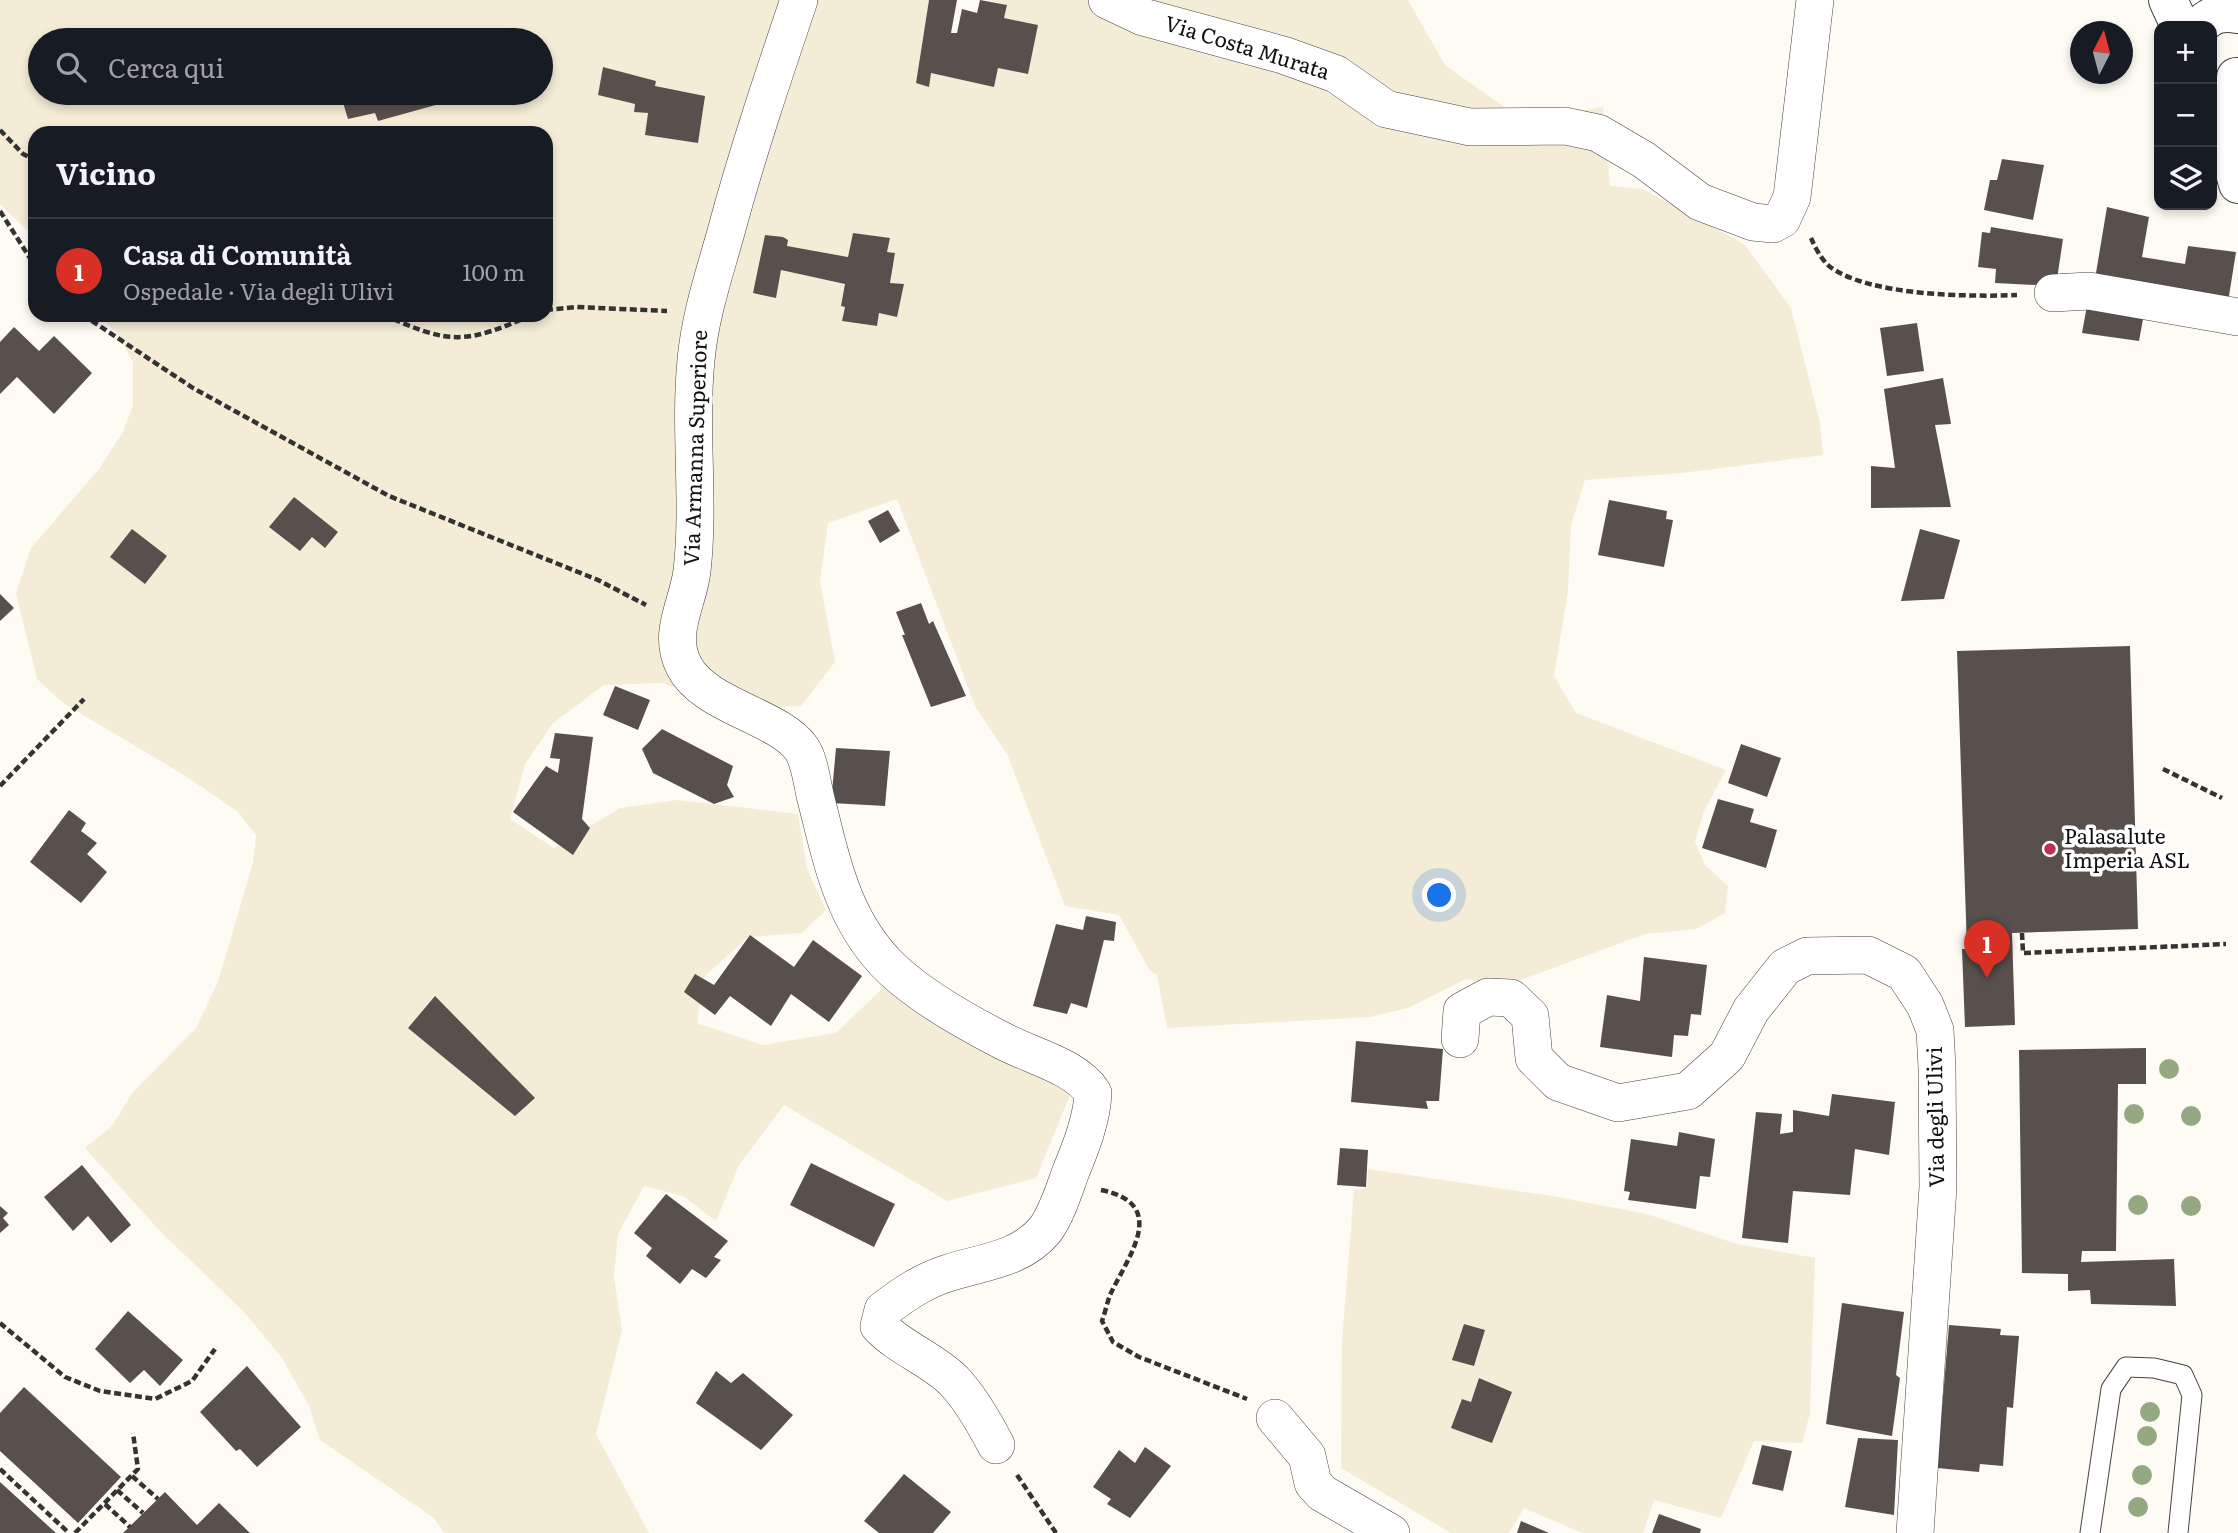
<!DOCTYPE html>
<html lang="it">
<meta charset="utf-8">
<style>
:root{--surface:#171b24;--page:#20242c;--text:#f1f3f6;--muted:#9ea1a6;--line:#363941;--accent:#d93025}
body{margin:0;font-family:Literata,serif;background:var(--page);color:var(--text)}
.controls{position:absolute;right:21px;top:21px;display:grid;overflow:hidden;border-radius:14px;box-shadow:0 4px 10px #0003}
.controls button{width:63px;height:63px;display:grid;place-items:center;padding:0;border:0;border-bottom:2px solid var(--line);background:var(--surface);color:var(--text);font:35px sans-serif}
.compass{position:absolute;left:2070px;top:21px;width:63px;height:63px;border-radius:50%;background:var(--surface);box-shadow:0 4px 10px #0003;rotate:6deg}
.you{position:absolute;left:1440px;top:896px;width:24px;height:24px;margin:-18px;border:5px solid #fff;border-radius:50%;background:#1a73e8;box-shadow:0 0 0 10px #1a73e833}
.badge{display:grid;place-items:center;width:46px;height:46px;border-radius:50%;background:var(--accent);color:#fff;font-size:23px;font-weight:700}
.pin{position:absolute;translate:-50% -58px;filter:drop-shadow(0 2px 4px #0008)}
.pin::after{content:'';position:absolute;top:37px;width:24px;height:21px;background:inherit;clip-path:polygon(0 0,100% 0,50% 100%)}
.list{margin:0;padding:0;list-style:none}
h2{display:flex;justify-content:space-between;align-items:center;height:91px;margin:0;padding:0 28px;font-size:30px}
h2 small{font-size:23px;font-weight:400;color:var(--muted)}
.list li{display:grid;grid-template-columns:46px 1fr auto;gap:21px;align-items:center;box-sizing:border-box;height:105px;padding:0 28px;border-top:2px solid var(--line)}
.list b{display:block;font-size:26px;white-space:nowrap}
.list p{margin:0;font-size:23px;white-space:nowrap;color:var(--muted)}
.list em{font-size:23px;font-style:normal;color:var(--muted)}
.icon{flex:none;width:38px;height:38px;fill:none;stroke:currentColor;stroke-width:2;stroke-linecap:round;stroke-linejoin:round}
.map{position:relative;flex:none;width:2238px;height:1533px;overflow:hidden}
.search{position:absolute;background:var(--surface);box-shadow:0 4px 10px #0003;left:28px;top:28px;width:525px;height:77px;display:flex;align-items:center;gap:18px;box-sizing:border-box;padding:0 24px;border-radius:38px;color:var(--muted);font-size:26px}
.panel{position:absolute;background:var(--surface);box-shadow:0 4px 10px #0003;left:28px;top:126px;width:525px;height:196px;border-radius:21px}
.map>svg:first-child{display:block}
</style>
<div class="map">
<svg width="2238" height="1533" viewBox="0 0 2238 1533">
<rect width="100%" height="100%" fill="#fefbf5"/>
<g fill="#f4ecd6" fill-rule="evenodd">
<path d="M0 0H929L916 83 928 86 931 73 994 87 998 68 1028 73 1038 25 1004 18 1007 5 987 0H1408L1445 65 1524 121 1603 107 1610 186 1643 189 1744 244 1791 308 1820 423 1823 455 1682 473 1585 480 1571 525 1568 591 1554 676 1576 713 1726 770 1704 811 1695 842 1705 865 1728 886 1725 913 1696 929 1645 934 1502 987 1466 979 1408 1008 1370 1017 1167 1028 1157 975 1150 971 1119 915 1065 906 1008 756 975 706 897 499 828 523 820 581 835 662 801 706 723 708 663 683 604 685 553 723 525 764 510 819 554 848 620 808 677 800 798 814 807 869 826 910 802 933 748 937 704 977 697 1023 763 1045 836 1033 884 987 966 1039 1073 1088 1036 1178 947 1201 784 1105 739 1165 716 1221 683 1196 644 1186 618 1234 614 1277 622 1330 596 1434 649 1533H444L434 1518 320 1440 309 1406 282 1358 244 1312 159 1230 85 1148 112 1126 133 1092 196 1028 217 984 227 952 253 862 256 835 237 811 184 775 63 703 37 679 16 593 31 548 99 469 123 432 133 405V362L121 340 101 315H546V133H35V238L0 204ZM40 40H541V93H467V96L378 121 375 113 348 119 340 93H40ZM603 67 656 81 655 86 704 96 698 143 645 135 648 113 634 112 635 104 598 95ZM853 233 890 239 887 252 895 254 890 283 904 285 897 317 879 313 877 326 842 321 845 307 841 306 845 284 781 270 776 297 754 293 787 246 848 257Z"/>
<path d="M1368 1169 1552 1196 1647 1214 1737 1244 1815 1258 1810 1413 1802 1443 1754 1441 1721 1518 1654 1500 1643 1533H1582L1524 1508 1509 1533H1451L1341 1468 1342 1341 1354 1190 1367 1188ZM1464 1324 1485 1330 1474 1366 1453 1359ZM1479 1378 1512 1392 1492 1443 1452 1428 1462 1399 1471 1402Z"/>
</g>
<g fill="#59504e">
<path d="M929 0H957L951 33H957L962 9 977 13 980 0 1007 5 1004 18 1038 25 1028 74 998 68 994 87 931 73 929 87 916 83Z"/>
<path d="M603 67 656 81 655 86 705 96 698 143 645 135 648 113 634 112 635 104 598 95Z"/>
<path d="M340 93H467L468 96 378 121 375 113 348 119Z"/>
<path d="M2002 159 2044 165 2033 220 1984 210 1990 180H1997Z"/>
<path d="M2107 207 2149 217 2142 257 2185 264 2188 246 2236 252 2228 302 2095 279Z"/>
<path d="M1991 227 2063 239 2056 286 1995 283 1996 269 1978 267 1982 232 1990 233Z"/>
<path d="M853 233 890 238 887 252 895 253 890 283 904 284 897 317 879 313 877 326 842 321 845 307 841 306 845 284 781 270 776 298 753 293 765 235 783 237 788 240 787 246 848 257Z"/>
<path d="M2088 300 2145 308 2139 341 2082 333Z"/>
<path d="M1917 323 1924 371 1887 376 1880 328Z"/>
<path d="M14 327 39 351 54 336 92 373 54 414 17 377 0 394V342Z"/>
<path d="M1943 378 1951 424 1935 425 1951 507 1871 508V466L1895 468 1884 389Z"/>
<path d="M294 497 338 532 325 548 312 537 300 551 269 527Z"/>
<path d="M1609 500 1667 511 1666 519 1673 520 1664 567 1598 555Z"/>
<path d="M888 510 900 531 880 543 868 521Z"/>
<path d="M132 529 167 556 145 584 110 557Z"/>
<path d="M1920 529 1960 540 1944 599 1901 601Z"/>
<path d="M0 594 14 608 0 621Z"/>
<path d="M921 603 929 624 933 621 966 696 931 707 902 635H905L896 612Z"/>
<path d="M2130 646 2138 929 2012 933 2015 1025 1965 1027 1962 949H1967L1957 651Z"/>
<path d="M615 686 650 700 638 730 603 715Z"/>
<path d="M662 729 733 766 727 785 734 797 714 804 653 773 642 749Z"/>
<path d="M555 733 593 737 582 819 590 828 573 855 513 812 546 766 558 773 560 759 550 758Z"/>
<path d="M1741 744 1781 758 1767 797 1728 783Z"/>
<path d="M836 748 890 751 885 806 831 803Z"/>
<path d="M1718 799 1754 809 1750 822 1777 830 1766 868 1702 848Z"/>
<path d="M69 810 86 823 81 831 97 843 87 854 107 872 81 903 30 862Z"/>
<path d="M1086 916 1116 922 1114 941 1104 940 1087 1008 1071 1003 1067 1014 1033 1006 1056 924 1083 930Z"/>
<path d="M750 935 794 967 813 940 862 976 829 1022 791 994 771 1026 730 996 715 1015 684 992 695 974 714 985Z"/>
<path d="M1644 957 1707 965 1701 1015 1691 1014 1688 1036 1674 1035 1672 1057 1600 1047 1607 995 1640 1001Z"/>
<path d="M435 996 535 1098 515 1116 408 1028Z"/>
<path d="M1356 1041 1443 1049 1439 1101H1426L1428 1109 1351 1102Z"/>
<path d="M2146 1048V1084H2118L2116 1251H2082L2081 1262 2174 1259 2176 1306 2091 1304 2090 1290 2068 1291V1274L2022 1273 2019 1050Z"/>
<path d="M1832 1094 1895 1102 1889 1155 1855 1149 1850 1195 1793 1191 1788 1243 1742 1238 1756 1112 1782 1114 1780 1134 1793 1132V1110L1829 1116Z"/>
<path d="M1679 1132 1715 1139 1710 1177 1700 1176 1696 1209 1628 1200 1630 1192 1624 1191 1631 1139 1677 1146Z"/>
<path d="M1340 1148 1368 1150 1366 1187 1337 1185Z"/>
<path d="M811 1163 895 1204 874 1247 790 1205Z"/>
<path d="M82 1165 131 1225 111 1243 88 1216 73 1231 44 1197Z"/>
<path d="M666 1194 728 1241 714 1257 721 1260 706 1278 692 1269 680 1284 646 1256 652 1248 634 1233Z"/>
<path d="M0 1206 8 1213 3 1218 9 1225 0 1233Z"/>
<path d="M1842 1303 1904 1312 1896 1375 1900 1378 1892 1436 1826 1424Z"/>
<path d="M128 1311 183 1360 160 1386 144 1370 130 1383 95 1349Z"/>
<path d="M1464 1324 1485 1330 1474 1366 1452 1360Z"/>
<path d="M1949 1325 2001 1329 2000 1335 2019 1336 2013 1408 2007 1407 2003 1466 1980 1464 1979 1472 1937 1468Z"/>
<path d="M247 1366 301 1427 257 1467 240 1449 236 1451 200 1412Z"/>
<path d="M716 1371 731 1383 743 1373 793 1415 761 1450 696 1403Z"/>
<path d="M1479 1378 1512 1392 1492 1443 1451 1428 1462 1399 1471 1402Z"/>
<path d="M24 1387 121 1477 78 1523 0 1451V1413Z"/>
<path d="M1858 1438 1898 1440 1894 1515 1845 1507Z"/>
<path d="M1762 1445 1792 1451 1783 1491 1752 1484Z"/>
<path d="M1145 1447 1171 1466 1130 1518 1107 1504 1111 1499 1093 1487 1119 1450 1135 1463Z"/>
<path d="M904 1474 951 1512 933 1533H879L864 1521Z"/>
<path d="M0 1482 56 1533H0Z"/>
<path d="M165 1492 197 1525 219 1503 250 1533H123Z"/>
<path d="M1659 1514 1701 1529 1700 1533H1652Z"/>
<path d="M1521 1521 1549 1533H1517Z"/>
</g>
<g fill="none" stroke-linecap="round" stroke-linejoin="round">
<defs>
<path id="service" d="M2090 1533 2111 1389 2126 1367 2154 1368 2183 1375 2192 1395 2178 1533"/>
<g id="minor">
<path d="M799 0C773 77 747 154 726 232 714 275 700 316 696 360 689 430 700 501 692 571 688 604 667 633 684 666 704 706 778 716 801 748 810 760 812 784 816 799 832 862 843 923 893 970 923 998 966 1022 1003 1041 1031 1056 1076 1066 1093 1093 1092 1119 1081 1147 1071 1171 1064 1190 1057 1214 1045 1230 1020 1260 982 1262 948 1273 923 1281 904 1294 883 1310L879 1326C901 1349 932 1359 954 1381 971 1399 985 1424 996 1445"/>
<path d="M1107 0 1143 17 1283 55 1336 74 1386 109 1470 127 1565 126 1598 133 1644 160 1700 202 1753 222 1773 224 1782 219 1792 197 1815 0"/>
<path d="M2053 293 2089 291 2238 317"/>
<path d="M1460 1039 1462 1011 1488 997 1511 998 1530 1016 1534 1058 1558 1082 1618 1103 1688 1091 1727 1056 1751 1010 1785 967 1807 956 1868 955 1904 973 1925 1005 1935 1030 1937 1068 1938 1187 1915 1533"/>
<path d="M1275 1418 1307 1456 1313 1483 1322 1493 1391 1533"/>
</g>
<g id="tertiary">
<path d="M2168 0 2180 26"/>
<path d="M2200 26C2211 14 2222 11 2238 14"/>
<path d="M2212 112 2224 133 2238 184"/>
<path d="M2224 133 2236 105V77"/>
</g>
</defs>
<use href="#service" stroke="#444" stroke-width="21"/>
<use href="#minor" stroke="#444" stroke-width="38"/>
<use href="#tertiary" stroke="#444" stroke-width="40"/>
<g stroke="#333" stroke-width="4.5" stroke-dasharray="7 3.5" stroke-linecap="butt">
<path d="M0 130 23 154 35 160"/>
<path d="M0 211 35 266"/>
<path d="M1811 238C1815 247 1821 259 1829 266 1867 296 1970 297 2017 295"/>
<path d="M546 310 577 307 667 311"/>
<path d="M83 315 193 388 389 496 598 580 646 605"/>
<path d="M384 315C451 345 465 344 532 315"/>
<path d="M2163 769 2222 798"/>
<path d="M0 786 84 699"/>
<path d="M2022 933 2023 953 2226 944"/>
<path d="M1101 1190C1171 1204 1127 1258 1110 1295 1107 1303 1105 1313 1102 1321L1113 1342 1139 1357 1247 1399"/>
<path d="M0 1323 65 1377 100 1391 155 1399 192 1381 215 1349"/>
<path d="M0 1469 69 1533"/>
<path d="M1017 1475 1056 1533"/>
<path d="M132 1476 158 1499"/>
<path d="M117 1490 143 1513"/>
<path d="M105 1504 130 1527"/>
<path d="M75 1533 138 1469 133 1433"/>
</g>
<use href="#service" stroke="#fff" stroke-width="19"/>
<use href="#minor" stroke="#fff" stroke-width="37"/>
<use href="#tertiary" stroke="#fff" stroke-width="38"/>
</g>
<g fill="#94a982">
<circle cx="2169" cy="1069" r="10"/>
<circle cx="2134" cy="1114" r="10"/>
<circle cx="2191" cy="1116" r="10"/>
<circle cx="2138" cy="1205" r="10"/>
<circle cx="2191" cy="1206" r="10"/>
<circle cx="2150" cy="1412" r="10"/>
<circle cx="2147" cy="1436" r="10"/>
<circle cx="2142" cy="1475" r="10"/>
<circle cx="2138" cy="1507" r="10"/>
</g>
<circle fill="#ba3050" stroke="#fff" stroke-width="2.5" cx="2050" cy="849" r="7"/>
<g text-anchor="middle" stroke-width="7" stroke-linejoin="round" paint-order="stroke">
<g font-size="21" fill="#111" stroke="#fff">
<text transform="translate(1247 48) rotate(17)" y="7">Via Costa Murata</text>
<text transform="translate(696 448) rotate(-88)" y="7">Via Armanna Superiore</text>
<text transform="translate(1936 1117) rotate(-91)" y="7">Via degli Ulivi</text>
</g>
<g font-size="21" fill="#111" stroke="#fff" text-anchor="start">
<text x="2064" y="844">Palasalute<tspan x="2064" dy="24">Imperia ASL</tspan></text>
</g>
</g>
</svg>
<div class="controls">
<button>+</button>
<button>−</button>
<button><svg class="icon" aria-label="layers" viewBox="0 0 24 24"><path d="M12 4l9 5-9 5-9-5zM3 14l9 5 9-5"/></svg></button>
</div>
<svg class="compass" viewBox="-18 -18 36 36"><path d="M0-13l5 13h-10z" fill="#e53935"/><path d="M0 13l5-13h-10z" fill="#9ea1a6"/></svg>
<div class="you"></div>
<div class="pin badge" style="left:1987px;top:978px">1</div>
<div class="search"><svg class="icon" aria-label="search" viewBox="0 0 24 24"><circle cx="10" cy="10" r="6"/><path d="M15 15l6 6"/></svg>Cerca qui</div>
<section class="panel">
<h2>Vicino<small></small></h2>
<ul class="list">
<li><span class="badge">1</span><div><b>Casa di Comunità</b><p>Ospedale · Via degli Ulivi</p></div><em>100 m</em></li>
</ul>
</section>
</div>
